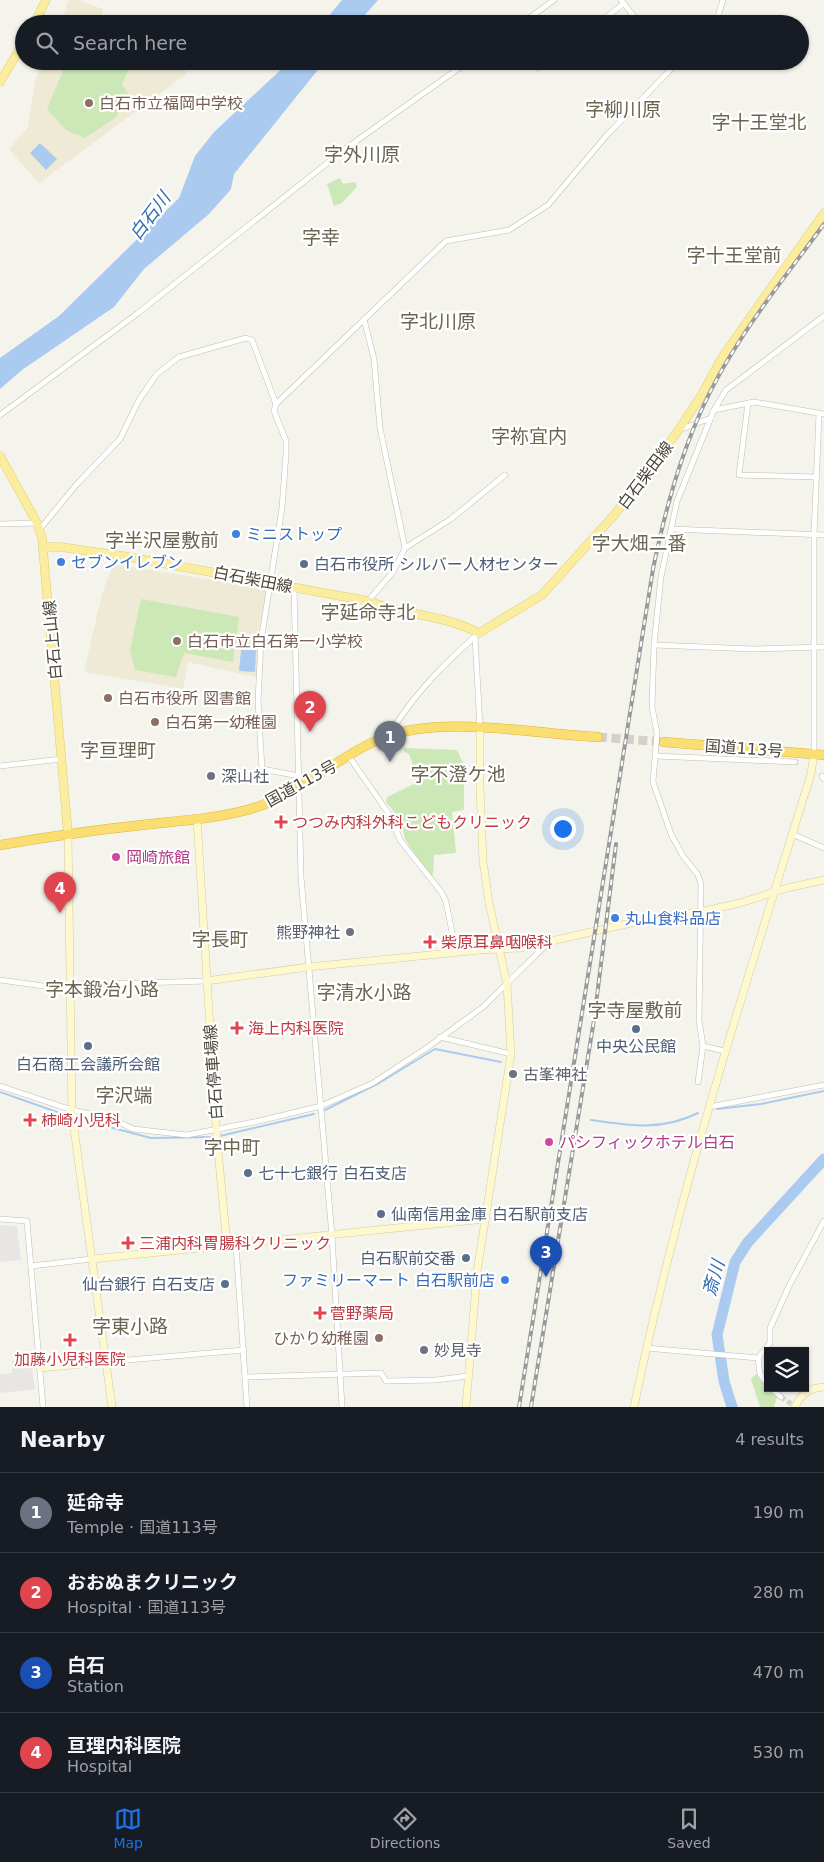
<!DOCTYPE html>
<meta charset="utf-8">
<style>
:root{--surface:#171b24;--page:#242831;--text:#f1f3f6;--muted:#9ea1a6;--line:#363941;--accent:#1a73e8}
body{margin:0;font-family:"DejaVu Sans","Noto Sans JP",sans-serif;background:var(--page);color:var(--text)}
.controls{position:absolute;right:15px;bottom:15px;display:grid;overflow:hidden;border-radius:0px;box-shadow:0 1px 4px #0004}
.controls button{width:45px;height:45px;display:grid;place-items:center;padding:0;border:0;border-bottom:1px solid var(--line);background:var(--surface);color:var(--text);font:25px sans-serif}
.you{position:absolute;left:562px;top:828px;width:18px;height:18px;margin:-12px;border:4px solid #fff;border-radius:50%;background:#1a73e8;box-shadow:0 0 0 8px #1a73e833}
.badge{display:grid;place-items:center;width:32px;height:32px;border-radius:50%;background:var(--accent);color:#fff;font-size:16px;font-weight:700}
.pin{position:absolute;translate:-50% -41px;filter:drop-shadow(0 1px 2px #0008)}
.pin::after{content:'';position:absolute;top:26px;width:18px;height:15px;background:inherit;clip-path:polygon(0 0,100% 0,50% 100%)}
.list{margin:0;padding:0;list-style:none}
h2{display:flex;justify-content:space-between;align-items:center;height:65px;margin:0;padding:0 20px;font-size:21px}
h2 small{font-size:16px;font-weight:400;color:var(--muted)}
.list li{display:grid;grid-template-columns:32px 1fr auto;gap:15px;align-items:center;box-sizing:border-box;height:80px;padding:0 20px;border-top:1px solid var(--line)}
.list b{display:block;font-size:19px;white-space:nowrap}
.list p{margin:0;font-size:16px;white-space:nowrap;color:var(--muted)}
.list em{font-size:16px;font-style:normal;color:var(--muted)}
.icon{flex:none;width:28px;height:28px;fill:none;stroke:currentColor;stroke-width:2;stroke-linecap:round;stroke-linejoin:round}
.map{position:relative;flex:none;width:824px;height:1407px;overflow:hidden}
.search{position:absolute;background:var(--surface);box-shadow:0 1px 4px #0004;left:15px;right:15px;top:15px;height:55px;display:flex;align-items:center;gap:12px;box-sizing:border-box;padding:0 18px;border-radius:28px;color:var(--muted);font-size:19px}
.sheet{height:385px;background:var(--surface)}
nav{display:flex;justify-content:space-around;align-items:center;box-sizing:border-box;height:70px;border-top:1px solid var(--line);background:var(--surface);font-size:14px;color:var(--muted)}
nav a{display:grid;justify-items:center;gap:2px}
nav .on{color:var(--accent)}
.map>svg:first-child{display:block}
</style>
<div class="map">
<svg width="824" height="1407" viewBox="0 0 824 1407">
<rect width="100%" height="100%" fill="#f5f4ec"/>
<g fill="#eeead6">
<path d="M69 0H78L103 9 100 24H59Z"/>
<path d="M43 61H177L186 65 185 75 39 183 9 149 28 127 35 81Z"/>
<path d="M113 564 268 589 260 678 188 662 183 689 84 672 102 594Z"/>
</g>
<g fill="#cbe8b6">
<path d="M67 61 132 63 122 84 128 93 116 117 85 138 66 130 47 109Z"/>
<path d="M340 178 343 184 355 182 357 187 342 203 334 206 327 184Z"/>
<path d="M141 599 239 617 233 662 184 653 176 677 135 670 130 650Z"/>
<path d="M404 748 457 750 464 765V810L452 812 456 853 434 855 433 875 429 876 405 839 400 819 386 802 387 797 414 784 415 771 409 754 404 752Z"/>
<path d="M756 1374 767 1389 777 1397 774 1407H760L751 1379Z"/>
</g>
<g fill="#e7e6e3">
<path d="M0 1225 17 1226 21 1260 0 1262Z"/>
<path d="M30 1354 35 1389 3 1393 0 1391V1374L12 1373V1361L17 1360 16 1355Z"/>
</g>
<g fill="#abcaef">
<path d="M342 0H378L357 24H322Z"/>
<path d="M290 61H325L234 174 231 189 226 195 209 214 144 269 114 307 22 370 0 389V358L59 316 179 198 195 156 214 132Z"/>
<path d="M40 143 57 159 46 170 30 153Z"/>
<path d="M241 650H256L255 672 239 671Z"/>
</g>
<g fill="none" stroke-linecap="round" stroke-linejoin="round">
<g stroke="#abcaef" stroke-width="2">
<path d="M0 1092 71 1117"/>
<path d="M717 1109 761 1104 824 1091"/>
<path d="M325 1110 379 1083 435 1049 501 1062"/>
<path d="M75 1118 151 1138 215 1137"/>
<path d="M591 1120C630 1126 662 1131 698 1113"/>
<path d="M220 1136 314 1114"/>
</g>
<path stroke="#abcaef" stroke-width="11" d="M732 1407 724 1381 717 1335 735 1262 748 1242 824 1159"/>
<path stroke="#d3d1c8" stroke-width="5" stroke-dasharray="5 2.5" stroke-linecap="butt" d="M781 1397 796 1407"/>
<path stroke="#d3d1c8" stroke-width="9" stroke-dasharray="9 4.5" stroke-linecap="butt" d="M598 737 664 742"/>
<defs>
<g id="street">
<path d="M621 0 640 24"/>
<path d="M521 24 554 0"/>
<path d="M598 24 623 4"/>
<path d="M713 24 717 19 723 0"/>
<path d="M538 68 547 61"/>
<path d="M364 319 374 359 380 428 405 548"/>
<path d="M748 403 739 475 816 477"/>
<path d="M276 404 446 241 509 230 548 205 606 136 679 61"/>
<path d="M714 410 754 402 824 414"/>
<path d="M0 415 138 313 345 149 469 61"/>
<path d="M679 430 711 418"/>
<path d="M0 524 37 523"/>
<path d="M40 529 76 485 120 439 139 400 157 374 179 357 246 338 252 340 276 404 274 411 286 441V454L282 508 261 641 258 701 262 769 299 776"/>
<path d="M672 529 824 535"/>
<path d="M294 587 301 877 332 1236 342 1407"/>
<path d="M368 601 393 572 405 548 451 519 505 475"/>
<path d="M475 636 480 728"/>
<path d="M654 645 754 649 824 647"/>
<path d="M395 733 394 727C417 691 446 662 479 633"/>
<path d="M814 754V535L819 414"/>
<path d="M348 755 391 817 400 840 442 893 446 902 456 952"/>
<path d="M656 756 795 762"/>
<path d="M0 766 62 759"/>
<path d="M822 776 824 779"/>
<path d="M792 834 824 848"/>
<path d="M0 980 72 990"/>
<path d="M71 985 206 981"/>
<path d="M440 1037 511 1054"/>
<path d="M703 1046 724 1051"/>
<path d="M698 1082 703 1046 699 1020 701 884 698 875 683 856 671 834 653 782 657 733 652 707 654 645 661 577 677 501 714 410 726 390 824 316"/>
<path d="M0 1086 72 1110 113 1119 133 1129 187 1135 259 1121 321 1106 373 1083 428 1047 483 1007 549 942"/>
<path d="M709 1107 824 1085"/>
<path d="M0 1219 27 1221 43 1407"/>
<path d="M236 1245 247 1407"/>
<path d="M31 1266 92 1259"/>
<path d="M646 1348 758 1358"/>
<path d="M105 1362 244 1350"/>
<path d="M245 1377 381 1373 386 1381 436 1380 468 1376"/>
<path d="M768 1385 760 1374 758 1358 770 1343V1328L790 1284 824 1221"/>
<path d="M771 1388 781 1397"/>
</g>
<g id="secondary">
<path d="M197 819 217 1140 227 1245"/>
<path d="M68 834 72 1114 112 1407"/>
<path d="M206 981 308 967 480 950 520 948 653 918 700 912 740 903 787 888 824 880"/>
<path d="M92 1259 485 1219"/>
<path d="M40 1368 105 1362"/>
<path d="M466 1407 477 1272 511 1054 507 984 489 903 483 861 480 787V728"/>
<path d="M634 1407C678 1192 746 983 811 774L814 754"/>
<path d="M795 1407C801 1393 810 1388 824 1387"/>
</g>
<g id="primary">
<path d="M34 24 46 0"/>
<path d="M0 82 24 42"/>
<path d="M0 456 37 523 42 538 68 834"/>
<path d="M43 547H61L123 556 368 601C404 615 445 615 479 633L542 595 615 514 678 431 701 396 723 356 824 213"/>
</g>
<g id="highway">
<path d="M664 742 824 755"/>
<path d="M0 845C47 837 95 830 142 825 177 821 213 819 247 810 297 797 334 758 380 739 439 714 534 734 598 737"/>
</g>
</defs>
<use href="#street" stroke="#c1bdae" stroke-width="6"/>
<use href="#secondary" stroke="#d4cc9d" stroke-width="8"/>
<use href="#primary" stroke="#e1ce6e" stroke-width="9"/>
<use href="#highway" stroke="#dab641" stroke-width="10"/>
<use href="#street" stroke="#fff" stroke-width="5"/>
<use href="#secondary" stroke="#fdf8ce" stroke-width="7"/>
<use href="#primary" stroke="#fbed9f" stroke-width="8"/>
<use href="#highway" stroke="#fade72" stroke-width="9"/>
<defs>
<g id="rail">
<path d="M519 1407 653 569C668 496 689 423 729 358 757 311 792 268 824 224"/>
<path d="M531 1407 594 1020 616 844"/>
</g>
</defs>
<use href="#rail" stroke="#9a9a9a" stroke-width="4"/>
<use href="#rail" stroke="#fff" stroke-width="2" stroke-dasharray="5.5" stroke-linecap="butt"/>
</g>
<g fill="#8d6e63" stroke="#fff" stroke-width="2">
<circle cx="89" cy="103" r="5"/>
<circle cx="177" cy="641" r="5"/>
<circle cx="108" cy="698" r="5"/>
<circle cx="155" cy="722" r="5"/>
<circle cx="379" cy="1338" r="5"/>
</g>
<g fill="#3f7fe0" stroke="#fff" stroke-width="2">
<circle cx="236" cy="534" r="5"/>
<circle cx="61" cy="562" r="5"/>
<circle cx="615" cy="918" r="5"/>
<circle cx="505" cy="1280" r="5"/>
</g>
<g fill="#5c6f8a" stroke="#fff" stroke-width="2">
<circle cx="304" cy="564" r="5"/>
<circle cx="636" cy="1029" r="5"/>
<circle cx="88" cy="1046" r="5"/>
<circle cx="248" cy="1173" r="5"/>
<circle cx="381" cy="1214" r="5"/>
<circle cx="466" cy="1258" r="5"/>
<circle cx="225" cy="1284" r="5"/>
</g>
<g fill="#6b7280" stroke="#fff" stroke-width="2">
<circle cx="211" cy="776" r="5"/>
<circle cx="350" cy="932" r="5"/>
<circle cx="513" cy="1074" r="5"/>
<circle cx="424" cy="1350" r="5"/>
</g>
<g fill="#e0444e" stroke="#fff" stroke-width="2">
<path d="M278.5 814.5h5v5h5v5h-5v5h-5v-5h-5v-5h5z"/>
<path d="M427.5 934.5h5v5h5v5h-5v5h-5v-5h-5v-5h5z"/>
<path d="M234.5 1020.5h5v5h5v5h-5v5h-5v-5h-5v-5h5z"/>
<path d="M27.5 1112.5h5v5h5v5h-5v5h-5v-5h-5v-5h5z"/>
<path d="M125.5 1235.5h5v5h5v5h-5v5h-5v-5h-5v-5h5z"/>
<path d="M317.5 1305.5h5v5h5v5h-5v5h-5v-5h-5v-5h5z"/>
<path d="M67.5 1332.5h5v5h5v5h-5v5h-5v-5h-5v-5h5z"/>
</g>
<g fill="#d1479c" stroke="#fff" stroke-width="2">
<circle cx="116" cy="857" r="5"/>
<circle cx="549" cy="1142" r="5"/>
</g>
<g text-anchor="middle" stroke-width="4.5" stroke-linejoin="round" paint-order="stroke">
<g font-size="16" fill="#785e54" stroke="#fff" text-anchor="start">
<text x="99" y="109">白石市立福岡中学校</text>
<text x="187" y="647">白石市立白石第一小学校</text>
<text x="118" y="704">白石市役所 図書館</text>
<text x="165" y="728">白石第一幼稚園</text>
<text x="369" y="1344" text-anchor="end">ひかり幼稚園</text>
</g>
<g font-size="16" fill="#4a4639" stroke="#fff">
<text transform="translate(645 475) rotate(-53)" y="6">白石柴田線</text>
<text transform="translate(253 579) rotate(11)" y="6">白石柴田線</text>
<text transform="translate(52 640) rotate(-95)" y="6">白石上山線</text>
<text transform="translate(744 748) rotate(4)" y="6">国道113号</text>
<text transform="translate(301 783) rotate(-29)" y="6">国道113号</text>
<text transform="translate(213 1072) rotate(-94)" y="6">白石停車場線</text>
</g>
<g font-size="16" fill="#366cbe" stroke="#fff" text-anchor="start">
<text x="246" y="540">ミニストップ</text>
<text x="71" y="568">セブンイレブン</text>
<text x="625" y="924">丸山食料品店</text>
<text x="495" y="1286" text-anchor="end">ファミリーマート 白石駅前店</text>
</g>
<g font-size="16" fill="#4e5e75" stroke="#fff" text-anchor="start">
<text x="314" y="570">白石市役所 シルバー人材センター</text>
<text x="636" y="1052" text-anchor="middle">中央公民館</text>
<text x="88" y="1070" text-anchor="middle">白石商工会議所会館</text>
<text x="258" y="1179">七十七銀行 白石支店</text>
<text x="391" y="1220">仙南信用金庫 白石駅前支店</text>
<text x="456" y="1264" text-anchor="end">白石駅前交番</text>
<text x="215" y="1290" text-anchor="end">仙台銀行 白石支店</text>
</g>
<g font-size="16" fill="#5b616d" stroke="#fff" text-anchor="start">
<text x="221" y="782">深山社</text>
<text x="340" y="938" text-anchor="end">熊野神社</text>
<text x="523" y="1080">古峯神社</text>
<text x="434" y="1356">妙見寺</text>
</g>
<g font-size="16" fill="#be3a42" stroke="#fff" text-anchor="start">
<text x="292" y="828">つつみ内科外科こどもクリニック</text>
<text x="441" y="948">柴原耳鼻咽喉科</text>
<text x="248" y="1034">海上内科医院</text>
<text x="41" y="1126">柿崎小児科</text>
<text x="139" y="1249">三浦内科胃腸科クリニック</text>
<text x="330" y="1319">菅野薬局</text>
<text x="70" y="1365" text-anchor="middle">加藤小児科医院</text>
</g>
<g font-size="16" fill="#b23c85" stroke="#fff" text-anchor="start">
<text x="126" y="863">岡崎旅館</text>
<text x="559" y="1148">パシフィックホテル白石</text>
</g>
<g font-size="18" font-style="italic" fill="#346db4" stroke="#fff">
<text transform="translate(150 216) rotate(-53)" y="6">白石川</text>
<text transform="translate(714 1278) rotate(-74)" y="6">斎川</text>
</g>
<g font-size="19" fill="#6c6551" stroke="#fff">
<text x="623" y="116">字柳川原</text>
<text x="759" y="129">字十王堂北</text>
<text x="362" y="161">字外川原</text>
<text x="321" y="244">字幸</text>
<text x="734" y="262">字十王堂前</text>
<text x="438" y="328">字北川原</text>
<text x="529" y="443">字祢宜内</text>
<text x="162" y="547">字半沢屋敷前</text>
<text x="639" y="550">字大畑二番</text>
<text x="368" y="619">字延命寺北</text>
<text x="118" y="757">字亘理町</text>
<text x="458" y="781">字不澄ケ池</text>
<text x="220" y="946">字長町</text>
<text x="102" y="996">字本鍛冶小路</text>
<text x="364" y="999">字清水小路</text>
<text x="635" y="1017">字寺屋敷前</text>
<text x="124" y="1102">字沢端</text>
<text x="232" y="1154">字中町</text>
<text x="130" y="1333">字東小路</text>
</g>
</g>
</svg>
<div class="controls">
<button><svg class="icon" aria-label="layers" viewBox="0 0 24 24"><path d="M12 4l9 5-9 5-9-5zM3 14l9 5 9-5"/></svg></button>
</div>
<div class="you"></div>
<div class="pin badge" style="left:390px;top:762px;background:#6b7280">1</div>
<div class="pin badge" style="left:310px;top:732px;background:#e0444e">2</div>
<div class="pin badge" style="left:546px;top:1277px;background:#1a4fb4">3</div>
<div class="pin badge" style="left:60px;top:913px;background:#e0444e">4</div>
<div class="search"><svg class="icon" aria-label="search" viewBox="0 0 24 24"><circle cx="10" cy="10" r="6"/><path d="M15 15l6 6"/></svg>Search here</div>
</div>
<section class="sheet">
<h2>Nearby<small>4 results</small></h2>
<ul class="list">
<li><span class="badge" style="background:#6b7280">1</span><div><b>延命寺</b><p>Temple · 国道113号</p></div><em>190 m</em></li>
<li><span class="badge" style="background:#e0444e">2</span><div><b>おおぬまクリニック</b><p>Hospital · 国道113号</p></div><em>280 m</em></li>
<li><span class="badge" style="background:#1a4fb4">3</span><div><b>白石</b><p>Station</p></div><em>470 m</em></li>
<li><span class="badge" style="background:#e0444e">4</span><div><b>亘理内科医院</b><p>Hospital</p></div><em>530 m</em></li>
</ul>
</section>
<nav>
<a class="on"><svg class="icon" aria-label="map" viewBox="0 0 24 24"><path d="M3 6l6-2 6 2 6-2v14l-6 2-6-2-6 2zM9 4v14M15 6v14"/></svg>Map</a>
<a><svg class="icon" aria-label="directions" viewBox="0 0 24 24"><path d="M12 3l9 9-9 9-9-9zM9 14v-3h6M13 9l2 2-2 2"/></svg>Directions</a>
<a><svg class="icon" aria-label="saved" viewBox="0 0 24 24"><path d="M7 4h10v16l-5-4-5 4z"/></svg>Saved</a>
</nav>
